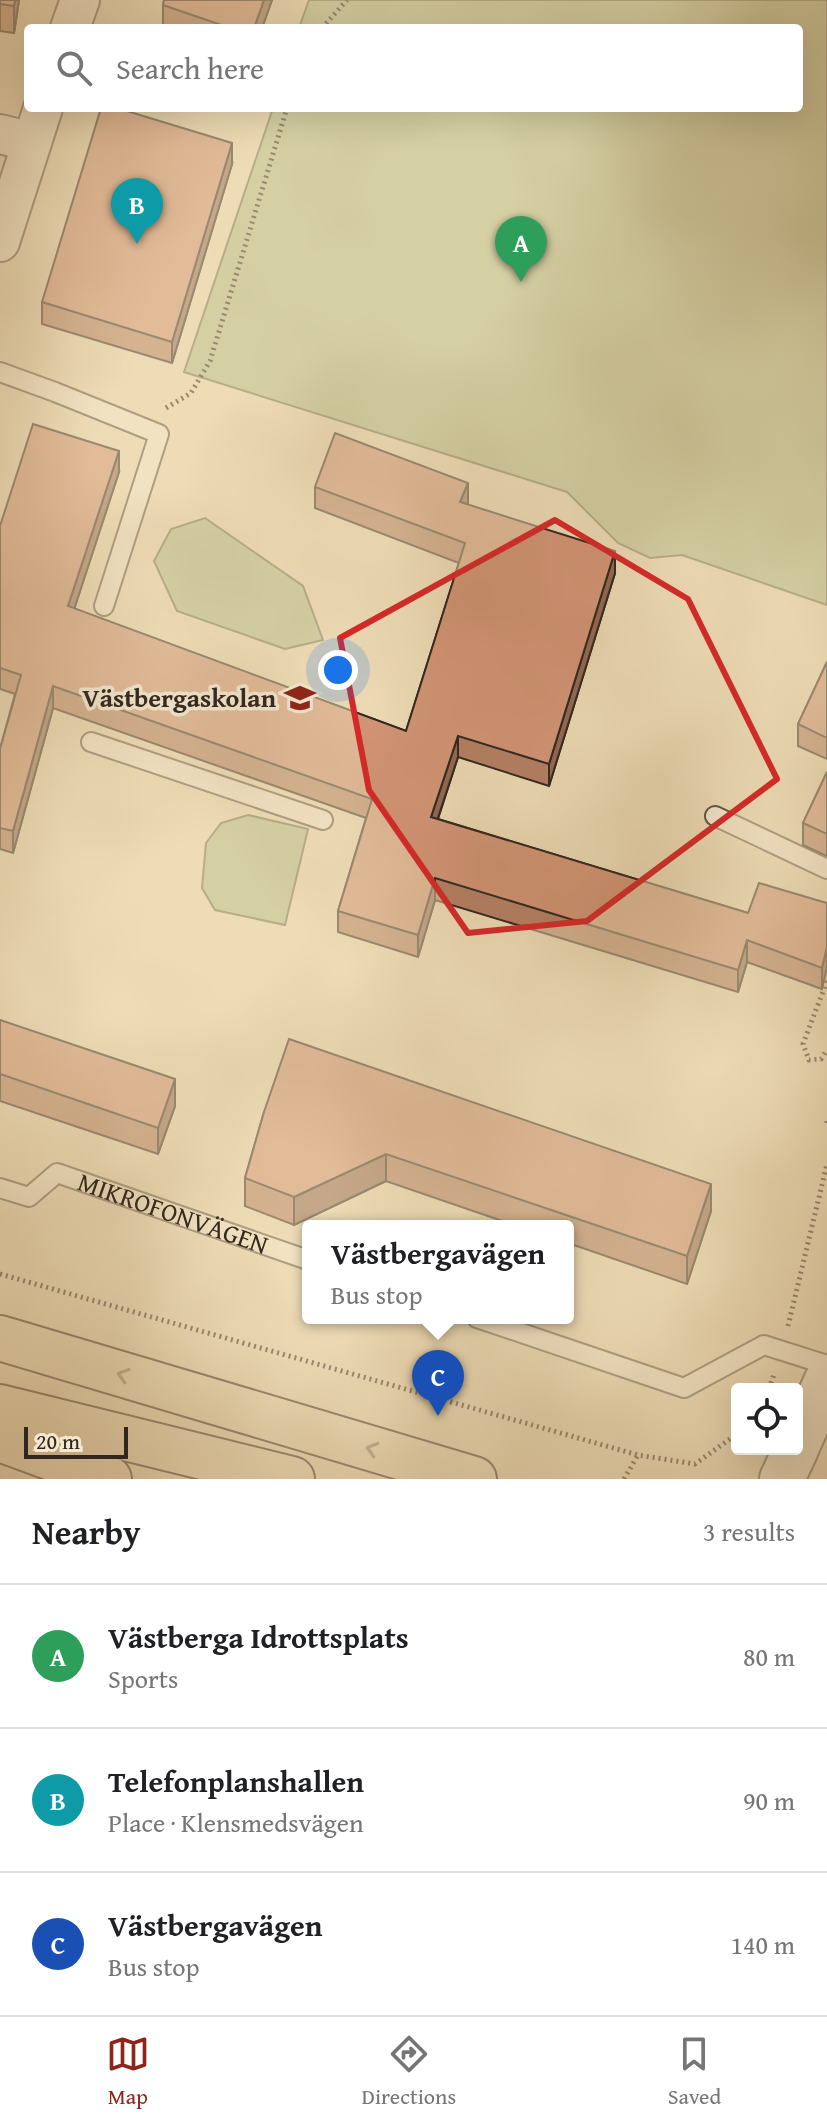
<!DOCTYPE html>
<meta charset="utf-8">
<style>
:root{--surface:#fff;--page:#f6f6f6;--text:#202124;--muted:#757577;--line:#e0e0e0;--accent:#8f2418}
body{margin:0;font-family:"Gentium Book Plus",serif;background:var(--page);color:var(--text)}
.controls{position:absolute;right:24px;bottom:24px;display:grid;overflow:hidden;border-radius:8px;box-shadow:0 8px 32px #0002}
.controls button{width:72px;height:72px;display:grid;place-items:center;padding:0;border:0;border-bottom:2px solid var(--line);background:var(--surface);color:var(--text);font:40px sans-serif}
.scale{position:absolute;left:24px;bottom:20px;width:104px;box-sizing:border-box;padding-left:8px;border:4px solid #31271e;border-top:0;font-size:22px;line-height:28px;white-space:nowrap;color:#31271e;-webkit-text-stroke:6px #f4e8d0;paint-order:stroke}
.you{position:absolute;left:338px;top:670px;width:28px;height:28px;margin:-20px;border:6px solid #fff;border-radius:50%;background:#1a73e8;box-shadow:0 0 0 12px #1a73e833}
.badge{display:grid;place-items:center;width:52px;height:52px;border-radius:50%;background:var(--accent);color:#fff;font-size:26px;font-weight:700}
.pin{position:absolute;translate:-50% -66px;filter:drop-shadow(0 2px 4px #0008)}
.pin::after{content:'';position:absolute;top:42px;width:28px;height:24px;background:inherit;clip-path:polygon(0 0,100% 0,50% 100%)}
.popup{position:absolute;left:302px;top:1220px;width:272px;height:104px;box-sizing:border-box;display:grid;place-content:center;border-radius:8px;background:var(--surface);filter:drop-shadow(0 2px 6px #0005);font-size:26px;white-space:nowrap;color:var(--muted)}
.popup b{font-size:30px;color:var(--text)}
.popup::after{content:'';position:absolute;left:50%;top:100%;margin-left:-16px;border:16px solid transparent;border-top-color:var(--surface)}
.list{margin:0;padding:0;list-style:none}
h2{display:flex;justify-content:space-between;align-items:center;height:104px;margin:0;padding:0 32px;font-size:34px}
h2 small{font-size:26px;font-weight:400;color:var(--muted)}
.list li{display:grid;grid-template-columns:52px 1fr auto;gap:24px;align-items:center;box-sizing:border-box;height:144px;padding:0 32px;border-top:2px solid var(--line)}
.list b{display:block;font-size:30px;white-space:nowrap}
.list p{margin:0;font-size:26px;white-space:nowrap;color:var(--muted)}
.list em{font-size:26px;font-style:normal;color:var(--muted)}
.icon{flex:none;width:44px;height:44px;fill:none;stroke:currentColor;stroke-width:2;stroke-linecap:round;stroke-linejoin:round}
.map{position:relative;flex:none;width:827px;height:1479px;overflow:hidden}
.search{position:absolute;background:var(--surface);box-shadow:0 8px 32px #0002;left:24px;right:24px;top:24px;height:88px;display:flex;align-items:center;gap:20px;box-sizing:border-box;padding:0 28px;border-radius:8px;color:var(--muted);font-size:30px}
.sheet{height:536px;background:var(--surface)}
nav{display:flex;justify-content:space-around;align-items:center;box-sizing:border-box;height:112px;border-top:2px solid var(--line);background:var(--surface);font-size:22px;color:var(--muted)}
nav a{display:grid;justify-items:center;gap:4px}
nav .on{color:var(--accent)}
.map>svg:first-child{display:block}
</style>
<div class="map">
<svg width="827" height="1479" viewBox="0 0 827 1479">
<rect width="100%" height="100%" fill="#eedcb6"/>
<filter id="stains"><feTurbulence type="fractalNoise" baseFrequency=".0025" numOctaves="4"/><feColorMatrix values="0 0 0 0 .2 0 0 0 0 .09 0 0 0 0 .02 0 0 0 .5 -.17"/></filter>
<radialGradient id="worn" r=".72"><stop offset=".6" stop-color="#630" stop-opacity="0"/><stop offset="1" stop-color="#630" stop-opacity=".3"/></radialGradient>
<g fill="#b7c08f" stroke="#747456" stroke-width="2">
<path d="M309 0H827V605L682 555 650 558 618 543 567 492 184 372 273 108H799V28H299Z"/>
<path d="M205 518 303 586 323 640 285 649 177 611 154 561 171 529Z"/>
<path d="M248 815 308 829 285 925 215 910 202 888 206 843 221 823Z"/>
</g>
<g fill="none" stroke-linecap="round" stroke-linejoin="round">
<defs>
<g id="service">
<path d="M0 372 55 392 159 434 104 606"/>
<path d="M91 742 323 820"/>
<path d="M715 816 827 869"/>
<path id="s1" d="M0 1188 29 1197 57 1173 308 1260"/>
<path d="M477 1318 684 1388 764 1345 827 1365"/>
</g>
<g id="minor">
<path d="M70 28 80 0"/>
<path d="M0 134 32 142"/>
<path d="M0 242 43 108"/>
</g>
<g id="tertiary">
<path d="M797 1446 827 1380"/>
<path d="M782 1479 796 1449"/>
</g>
<g id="motorway">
<path d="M0 1338 474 1479"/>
<path d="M0 1407 292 1479"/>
<path d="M0 1439 109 1479"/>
</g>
</defs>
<use href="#service" stroke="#605444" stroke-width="22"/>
<use href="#minor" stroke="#605444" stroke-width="42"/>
<use href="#tertiary" stroke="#605444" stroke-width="48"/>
<use href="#motorway" stroke="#31271e" stroke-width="48"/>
<g stroke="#31271e" stroke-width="5" stroke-dasharray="2 4" stroke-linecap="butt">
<path d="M322 28 347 0"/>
<path d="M166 408 191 393 210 361 287 108"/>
<path d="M827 981 803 1044 809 1060 821 1059 827 1050"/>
<path d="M827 1121V1123"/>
<path d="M0 1274 638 1455 695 1464 737 1434"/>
<path d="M788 1326 827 1164"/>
<path d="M769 1389 774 1374"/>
<path d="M624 1479 638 1455"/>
</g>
<use href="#service" stroke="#f4e8d0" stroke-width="18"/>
<use href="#minor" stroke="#f4e8d0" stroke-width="38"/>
<use href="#tertiary" stroke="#f4e8d0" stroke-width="44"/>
<use href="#motorway" stroke="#eedcb6" stroke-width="44"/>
</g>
<g fill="#b58065" stroke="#31271e" stroke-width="2">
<path d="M0 0H19L14 33 0 31Z"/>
<path d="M164 0H272L262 28H168L163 26V5Z"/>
<path d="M232 164 172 363 42 324V302Z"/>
<path d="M119 472 74 609 406 731 459 563 315 508V487L468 505 615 573 549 786 458 757 438 819 748 913 827 903 822 989 747 962 738 992 435 900 418 957 338 932V911L366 818 53 708 13 853 0 849V749L15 694 0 689V526Z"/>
<path d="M827 662V759L798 746V724Z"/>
<path d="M827 772V856L803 845V823Z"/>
<path d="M0 1020 175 1106 158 1154 0 1101Z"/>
<path d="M264 1112 711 1211 687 1284 568 1243V1226H517L386 1181 294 1225 245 1206V1178Z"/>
</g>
<g fill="#936853" stroke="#31271e" stroke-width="2">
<path d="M15 0H19L14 33V6Z"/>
<path d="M264 0H272L262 28H254Z"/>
<path d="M232 143V164L172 363V342Z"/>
<path d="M119 451V472L68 628V606Z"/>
<path d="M468 483V504L460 502Z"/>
<path d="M615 551V573L549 786V764Z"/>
<path d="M53 686V708L13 853V831Z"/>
<path d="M458 736V757L431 839V817Z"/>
<path d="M435 878V900L418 957V935Z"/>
<path d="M747 940V962L738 992V970Z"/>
<path d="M827 947V968L822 989V968Z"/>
<path d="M175 1079V1106L158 1154V1128Z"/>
<path d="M386 1154V1181L294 1225V1197Z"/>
<path d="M711 1184V1211L687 1284V1256Z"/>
</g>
<g fill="#d29576" stroke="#31271e" stroke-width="2">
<path d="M0 0H15L14 6 0 4Z"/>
<path d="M164 0H264L254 28H230L163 5Z"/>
<path d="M101 108H117L232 143 172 342 42 302Z"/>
<path d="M33 424 119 451 68 606 406 731 465 543 315 487 335 433 468 483 460 502 615 551 549 764 458 736 431 817 748 913 759 883 827 903V947L822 968 747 940 738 970 435 878 418 935 338 911 372 799 53 686 13 831 0 828V749L21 675 0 668V526Z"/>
<path d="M827 662V738L798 724Z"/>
<path d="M827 772V834L803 823Z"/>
<path d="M0 1020 175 1079 158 1128 0 1074Z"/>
<path d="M289 1039 711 1184 687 1256 386 1154 294 1197 245 1178 264 1112Z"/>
</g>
<defs><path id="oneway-chevron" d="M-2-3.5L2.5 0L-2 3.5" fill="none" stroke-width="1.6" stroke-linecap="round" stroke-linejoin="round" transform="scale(2)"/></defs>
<g stroke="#90826a">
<use href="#oneway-chevron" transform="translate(123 1375) rotate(-163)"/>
<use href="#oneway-chevron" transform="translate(372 1449) rotate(-163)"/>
</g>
<path d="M0 0H827V1479H0ZM555 520 688 599 777 779 587 921 468 933 369 790 340 638Z" fill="#eedcb6" fill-opacity=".55" fill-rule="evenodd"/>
<path fill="none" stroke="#d62828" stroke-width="6" stroke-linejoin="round" d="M555 520 688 599 777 779 587 921 468 933 369 790 340 638Z"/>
<defs>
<symbol id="school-bare" viewBox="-9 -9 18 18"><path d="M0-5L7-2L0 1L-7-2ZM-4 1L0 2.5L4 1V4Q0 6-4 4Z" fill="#8f2418" stroke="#f4e8d0" stroke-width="2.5" paint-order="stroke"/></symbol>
</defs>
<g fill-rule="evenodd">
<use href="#school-bare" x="278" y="676" width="44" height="44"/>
</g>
<g text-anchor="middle" stroke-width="7" stroke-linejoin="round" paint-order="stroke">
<g font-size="26" font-weight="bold" fill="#31271e" stroke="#f4e8d0" text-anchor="end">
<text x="276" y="707">Västbergaskolan</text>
</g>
<g font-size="26" fill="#31271e" stroke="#f4e8d0">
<text dy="9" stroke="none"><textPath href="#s1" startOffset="190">MIKROFONVÄGEN</textPath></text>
</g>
</g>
<rect width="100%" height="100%" filter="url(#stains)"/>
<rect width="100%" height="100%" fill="url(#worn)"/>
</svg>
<div class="controls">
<button><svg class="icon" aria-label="locate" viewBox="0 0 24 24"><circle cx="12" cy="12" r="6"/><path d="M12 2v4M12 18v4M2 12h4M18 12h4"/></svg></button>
</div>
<div class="scale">20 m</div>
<div class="you"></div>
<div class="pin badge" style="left:521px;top:282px;background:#2e9e5b">A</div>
<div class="pin badge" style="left:137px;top:244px;background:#0f9aa8">B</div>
<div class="pin badge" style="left:438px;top:1416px;background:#1a4fb4">C</div>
<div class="popup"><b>Västbergavägen</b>Bus stop</div>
<div class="search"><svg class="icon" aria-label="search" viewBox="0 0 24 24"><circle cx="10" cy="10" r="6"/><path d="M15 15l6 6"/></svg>Search here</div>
</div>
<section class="sheet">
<h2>Nearby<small>3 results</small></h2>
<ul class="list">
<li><span class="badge" style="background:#2e9e5b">A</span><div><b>Västberga Idrottsplats</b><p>Sports</p></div><em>80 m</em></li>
<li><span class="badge" style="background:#0f9aa8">B</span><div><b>Telefonplanshallen</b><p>Place · Klensmedsvägen</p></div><em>90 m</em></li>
<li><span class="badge" style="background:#1a4fb4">C</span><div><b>Västbergavägen</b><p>Bus stop</p></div><em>140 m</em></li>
</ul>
</section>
<nav>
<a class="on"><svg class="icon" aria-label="map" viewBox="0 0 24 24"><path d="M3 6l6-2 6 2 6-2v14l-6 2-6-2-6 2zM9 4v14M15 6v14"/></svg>Map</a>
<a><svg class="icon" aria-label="directions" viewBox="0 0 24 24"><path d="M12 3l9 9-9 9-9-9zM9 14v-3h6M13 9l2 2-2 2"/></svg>Directions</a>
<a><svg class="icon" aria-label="saved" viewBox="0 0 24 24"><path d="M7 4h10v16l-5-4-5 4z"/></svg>Saved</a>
</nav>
